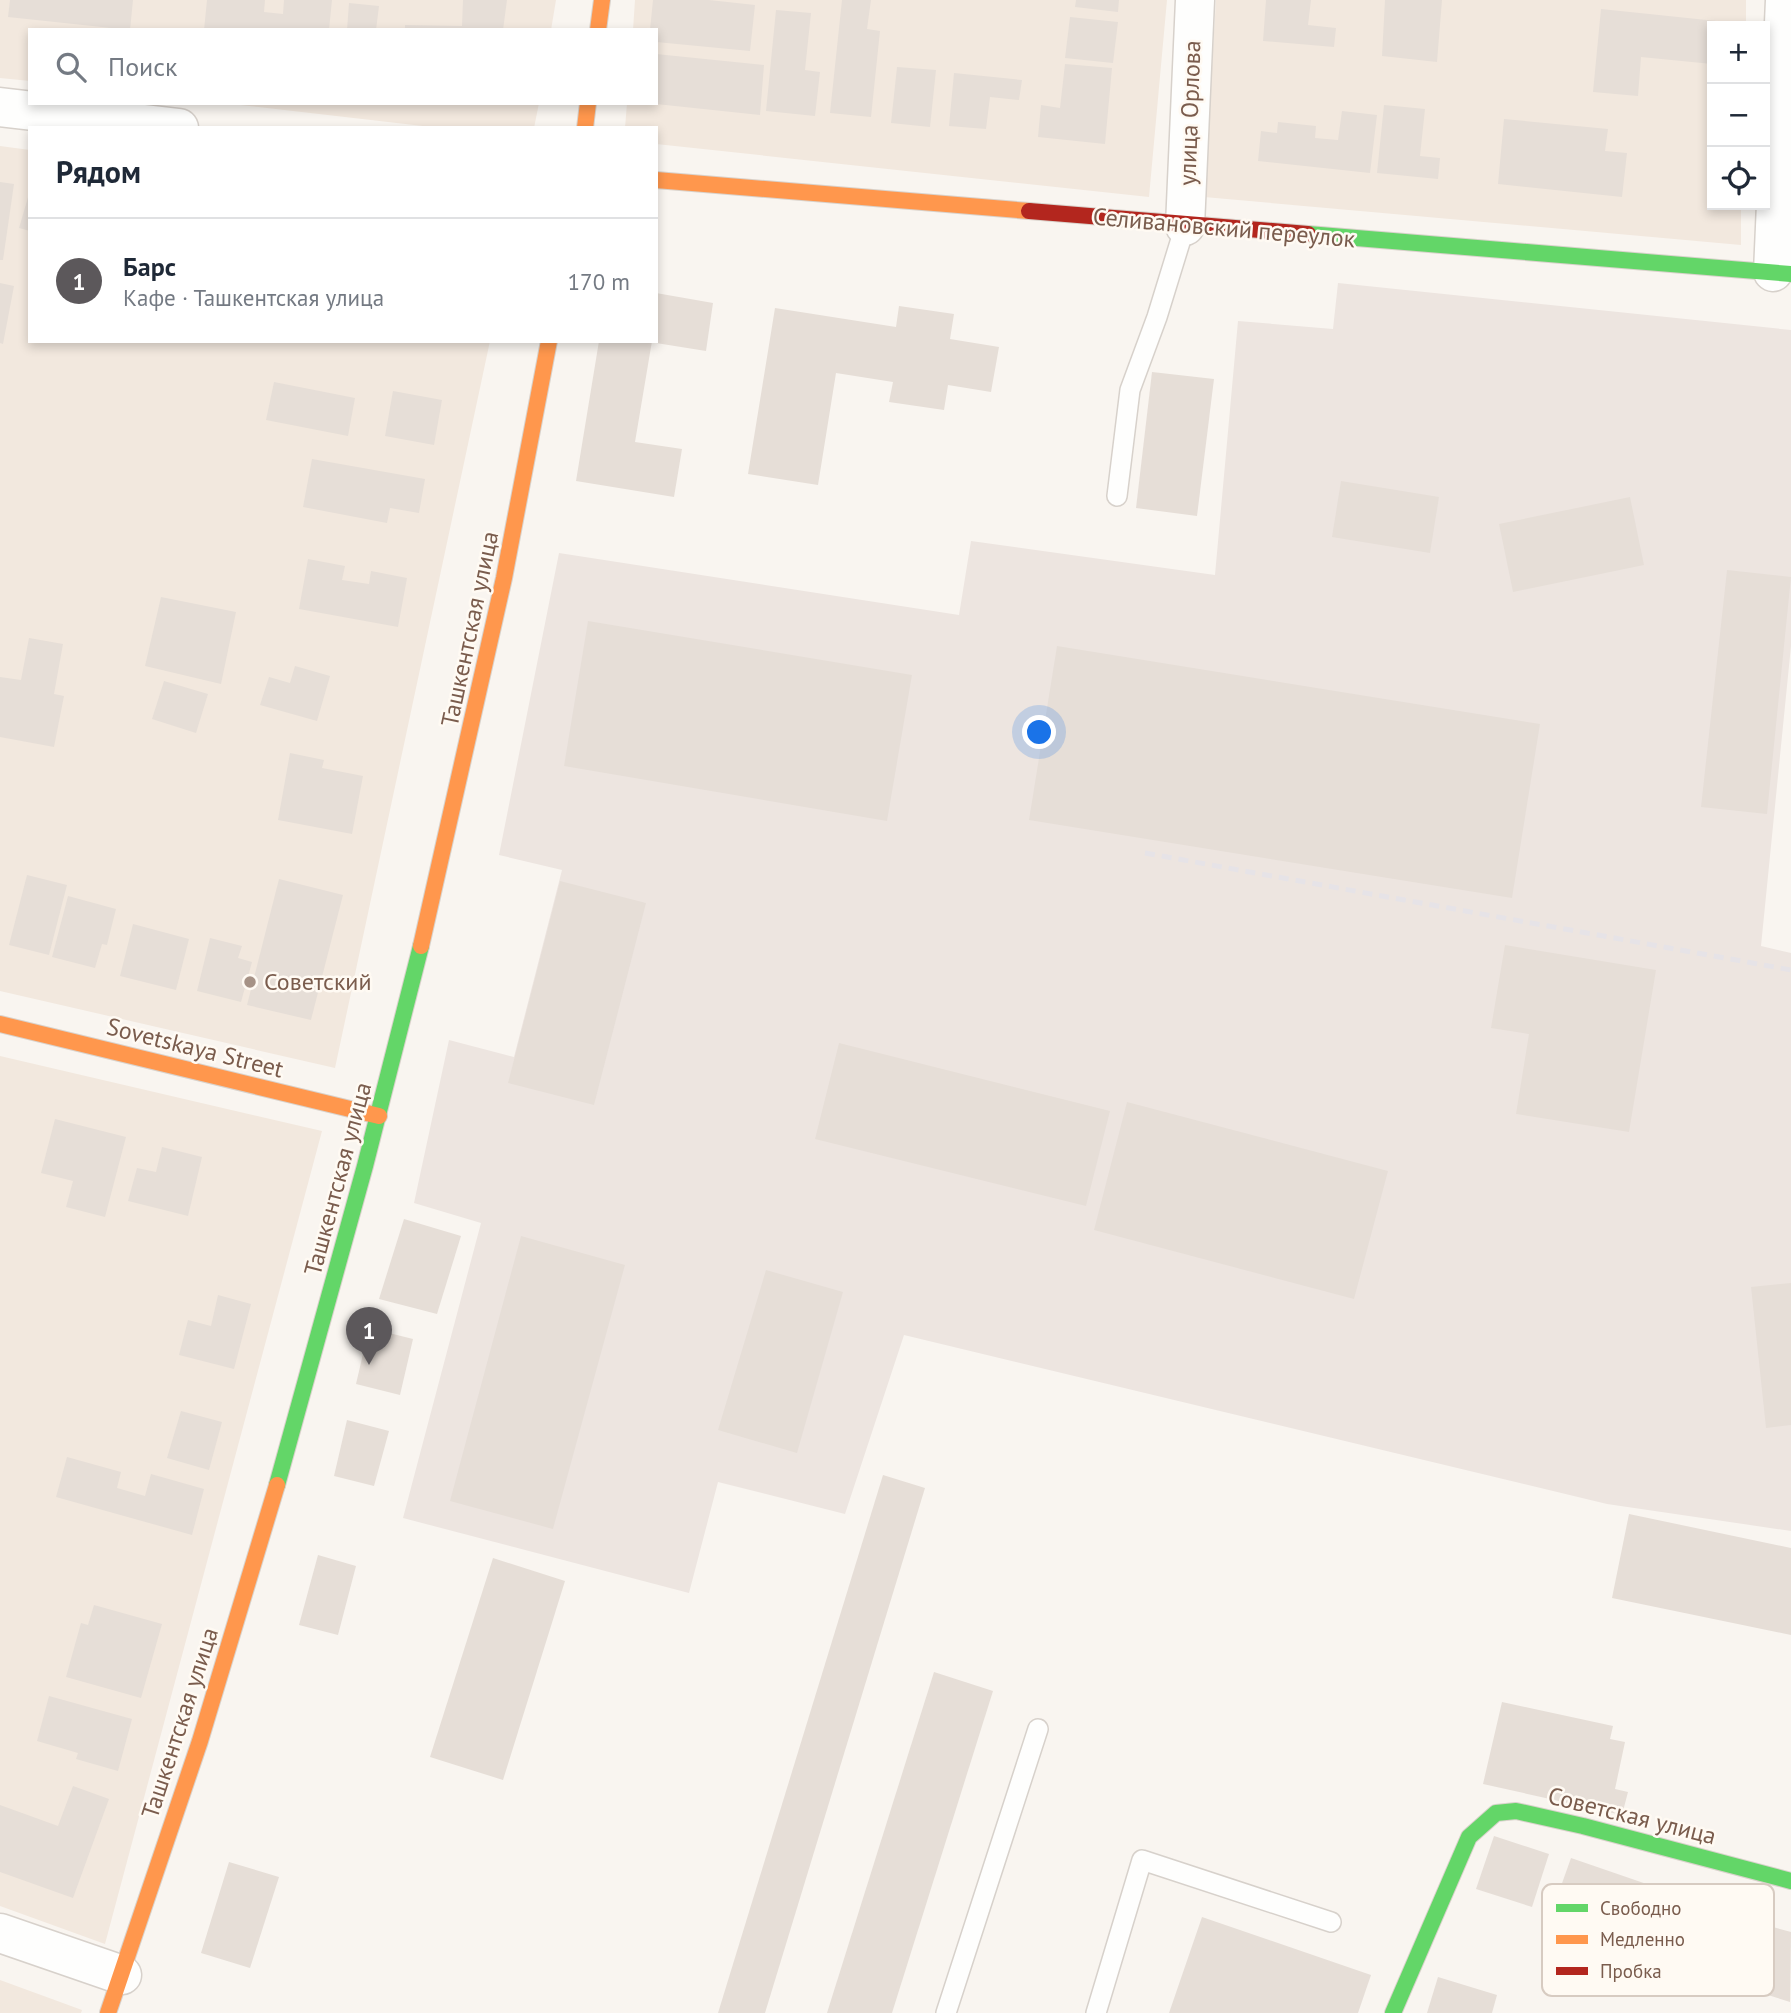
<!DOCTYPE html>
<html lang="ru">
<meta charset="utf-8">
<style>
:root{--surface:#fff;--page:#f6f6f7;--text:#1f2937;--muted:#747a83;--line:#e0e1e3;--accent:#5c585b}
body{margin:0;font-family:"PT Sans",sans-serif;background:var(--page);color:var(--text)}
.controls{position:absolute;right:21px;top:21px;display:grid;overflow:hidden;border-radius:0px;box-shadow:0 4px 10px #0003}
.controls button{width:63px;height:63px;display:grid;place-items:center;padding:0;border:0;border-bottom:2px solid var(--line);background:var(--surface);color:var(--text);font:35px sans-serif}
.you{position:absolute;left:1040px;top:733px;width:24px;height:24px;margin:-18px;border:5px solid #fff;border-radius:50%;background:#1a73e8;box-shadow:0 0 0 10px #1a73e833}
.badge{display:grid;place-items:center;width:46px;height:46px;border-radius:50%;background:var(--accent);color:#fff;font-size:23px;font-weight:700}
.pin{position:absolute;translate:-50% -58px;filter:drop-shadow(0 2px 4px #0008)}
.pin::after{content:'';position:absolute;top:37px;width:24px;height:21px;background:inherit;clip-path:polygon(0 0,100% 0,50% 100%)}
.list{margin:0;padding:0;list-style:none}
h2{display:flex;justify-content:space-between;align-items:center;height:91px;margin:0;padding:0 28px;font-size:30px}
h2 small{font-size:23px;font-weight:400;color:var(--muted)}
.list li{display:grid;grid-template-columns:46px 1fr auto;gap:21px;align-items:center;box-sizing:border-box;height:126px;padding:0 28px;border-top:2px solid var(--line)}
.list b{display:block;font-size:26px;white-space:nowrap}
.list p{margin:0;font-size:23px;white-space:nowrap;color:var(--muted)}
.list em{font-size:23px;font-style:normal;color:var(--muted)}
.icon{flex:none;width:38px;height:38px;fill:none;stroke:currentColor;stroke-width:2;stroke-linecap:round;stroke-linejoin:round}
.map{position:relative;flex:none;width:1791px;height:2013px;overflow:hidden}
.search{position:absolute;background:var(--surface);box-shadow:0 4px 10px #0003;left:28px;top:28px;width:630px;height:77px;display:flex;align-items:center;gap:18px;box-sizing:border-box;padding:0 24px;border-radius:0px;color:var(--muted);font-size:26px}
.panel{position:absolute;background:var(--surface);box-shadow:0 4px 10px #0003;left:28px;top:126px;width:630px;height:217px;border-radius:0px}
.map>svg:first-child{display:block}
</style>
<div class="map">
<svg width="1791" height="2013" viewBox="0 0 1791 2013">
<rect width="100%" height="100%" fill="#f9f5f0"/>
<g fill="#f2e8de">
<path d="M0 0H556L551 30H30V81L0 78Z"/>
<path d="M635 0H1167L1149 197 656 144V128H625L627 103H656V30H633Z"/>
<path d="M1216 0H1746V26H1712V205H1741V245L1204 197Z"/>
<path d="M223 103H539L534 128H440Z"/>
<path d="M0 146 30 150V341H490L335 1068 0 991Z"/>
<path d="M0 1056 322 1131 105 1944 0 1906Z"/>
<path d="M0 1980 82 2010 81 2013H0Z"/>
</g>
<path fill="#ede5e0" d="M1338 283 1791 330V646L1761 946 1791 953V1531L1607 1504 904 1335 845 1514 718 1482 689 1593 403 1518 481 1223 414 1203 449 1040 514 1057 562 870 499 855 559 553 959 615 971 541 1215 575 1238 321 1333 329Z"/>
<g fill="#e6ded7">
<path d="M10 0H133L130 30 8 17Z"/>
<path d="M207 0H265L264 12 283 14 284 0H332L329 30H204Z"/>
<path d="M463 0H507L503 30H405V25L462 26Z"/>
<path d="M653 0H709L755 5 750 51 656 42V30H650Z"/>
<path d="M842 0H871L867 29 880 31 871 117 830 113Z"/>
<path d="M1076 0H1119L1118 12 1075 7Z"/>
<path d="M1266 0H1311L1308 25 1336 28 1334 47 1263 41Z"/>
<path d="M1385 0H1442L1437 62 1382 56Z"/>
<path d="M349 3 379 6 376 30H347Z"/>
<path d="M1601 9 1726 22V26H1712V64L1641 57 1638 96 1593 92Z"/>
<path d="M776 10 811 13 805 70 820 72 815 116 766 111Z"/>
<path d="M1070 17 1118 22 1113 63 1065 58Z"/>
<path d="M656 54 764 65 760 115 656 104Z"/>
<path d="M1065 64 1112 68 1105 144 1038 137 1041 105 1060 108Z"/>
<path d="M897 67 936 70 930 127 891 123Z"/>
<path d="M954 73 1022 80 1019 100 990 97 986 129 949 126Z"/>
<path d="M1384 105 1425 109 1420 156 1440 158 1438 179 1377 173Z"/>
<path d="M1342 111 1377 115 1370 173 1258 161 1261 131 1277 133 1278 122 1316 126 1315 138 1338 140Z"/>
<path d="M1504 119 1608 129 1605 151 1627 153 1622 197 1498 184Z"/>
<path d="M0 182 14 184 3 260H0Z"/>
<path d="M29 194H30V231L19 228Z"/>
<path d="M0 283 14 286 3 344 0 343Z"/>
<path d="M656 293 713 303 706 351 656 343Z"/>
<path d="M899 306 954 314 950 339 999 347 991 392 948 385 944 410 889 402 893 382 836 373 818 485 748 474 775 308 896 327Z"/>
<path d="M599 341H652L635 442 682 449 674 497 576 481Z"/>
<path d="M1152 372 1214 379 1197 516 1136 508Z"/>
<path d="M274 382 355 398 348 436 266 420Z"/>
<path d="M393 391 442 400 434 445 385 436Z"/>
<path d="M312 459 425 479 419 513 390 508 387 523 303 507Z"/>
<path d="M1341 481 1439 497 1430 553 1332 537Z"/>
<path d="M1630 497 1644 565 1513 592 1499 524Z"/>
<path d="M308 559 345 566 342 580 369 584 371 571 407 578 398 627 299 609Z"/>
<path d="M1727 570 1791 577 1767 814 1701 807Z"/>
<path d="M161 597 236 612 221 684 145 666Z"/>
<path d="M588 621 912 675 887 821 564 766Z"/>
<path d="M29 638 63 644 54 694 64 696 54 747 0 737V677L21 680Z"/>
<path d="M1057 646 1540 724 1512 898 1029 820Z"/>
<path d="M295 666 330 676 317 721 260 705 269 677 290 683Z"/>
<path d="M164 681 208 694 196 733 152 719Z"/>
<path d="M290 753 324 760 322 768 363 776 352 834 278 820Z"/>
<path d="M27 875 67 885 49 955 9 945Z"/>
<path d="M279 879 343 895 311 1020 247 1005Z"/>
<path d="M560 881 646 903 594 1105 508 1083Z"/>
<path d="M68 896 116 909 107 945 102 944 95 968 52 957Z"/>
<path d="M133 924 189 939 176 990 120 976Z"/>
<path d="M210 938 242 946 238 958 252 962 241 1002 197 991Z"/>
<path d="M1505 945 1656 970 1629 1132 1516 1114 1529 1034 1491 1028Z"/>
<path d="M839 1043 1110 1111 1086 1206 815 1139Z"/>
<path d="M1127 1102 1388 1171 1354 1299 1094 1230Z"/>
<path d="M55 1119 126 1137 105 1217 66 1207 73 1181 41 1173Z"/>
<path d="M162 1147 202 1157 188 1216 128 1201 137 1168 156 1172Z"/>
<path d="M404 1219 461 1236 437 1314 379 1299Z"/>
<path d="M521 1236 625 1265 553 1529 450 1501Z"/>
<path d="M766 1270 843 1292 797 1453 718 1430Z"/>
<path d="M1791 1283V1425L1766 1428 1751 1287Z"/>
<path d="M218 1295 251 1304 234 1369 179 1355 188 1320 211 1326Z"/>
<path d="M369 1328 413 1339 400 1395 356 1384Z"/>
<path d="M181 1411 222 1422 209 1470 167 1458Z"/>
<path d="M347 1420 389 1431 374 1486 334 1476Z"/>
<path d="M67 1457 121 1472 117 1488 145 1496 151 1474 204 1489 192 1535 56 1497Z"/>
<path d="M883 1475 925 1488 765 2013H718Z"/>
<path d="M1629 1514 1791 1548V1635L1612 1598Z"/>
<path d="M318 1555 356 1566 338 1635 299 1625Z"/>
<path d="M493 1558 565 1581 503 1780 430 1757Z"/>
<path d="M94 1605 162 1624 141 1698 66 1677 81 1623 88 1625Z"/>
<path d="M934 1672 993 1691 892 2013H827Z"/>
<path d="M49 1696 132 1719 118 1771 76 1759 78 1753 37 1741Z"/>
<path d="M1502 1702 1613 1726 1610 1739 1625 1742 1615 1789 1628 1792 1622 1815 1483 1784Z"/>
<path d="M73 1786 109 1799 73 1898 0 1872V1805L58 1826Z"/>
<path d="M1494 1836 1549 1854 1532 1907 1476 1889Z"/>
<path d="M1571 1858 1696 1901 1675 1961 1550 1917Z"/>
<path d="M229 1862 279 1877 250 1968 201 1953Z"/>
<path d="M1202 1917 1371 1975 1358 2013H1169Z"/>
<path d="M1773 1927 1791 1932 1790 2002 1755 1991Z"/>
<path d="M1438 1977 1497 1995 1492 2013H1427Z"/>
</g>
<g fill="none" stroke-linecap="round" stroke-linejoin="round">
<defs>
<g id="lane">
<path d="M1117 496 1130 390 1157 317 1185 226"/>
<path d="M946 2013 1038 1729"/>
<path d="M1096 2013 1142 1860 1331 1922"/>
</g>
<g id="street">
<path d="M0 107 179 128"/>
<path d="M1185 226 1195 0"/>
<path d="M1773 272 1785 0"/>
<path d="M0 1933 122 1975"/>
</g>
<g id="fast">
<path d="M1308 234 1791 274"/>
<path d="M277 1485 365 1166 421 946"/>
<path d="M1393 2013 1469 1837 1496 1813 1516 1811 1583 1826 1791 1881"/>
</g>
<g id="slow">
<path d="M598 30 602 0"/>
<path d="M585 128 588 103"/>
<path d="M656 180 1029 211"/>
<path d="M421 946 504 578 549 341"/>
<path d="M0 1024 379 1116"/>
<path d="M108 2013 200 1741 277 1485"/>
</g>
<path id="jam" d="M1029 211 1308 234"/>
</defs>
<use href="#lane" stroke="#d7d1cb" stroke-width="22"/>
<use href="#street" stroke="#d7d1cb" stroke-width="41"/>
<use href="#fast" stroke="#d9d2cb" stroke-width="18"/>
<use href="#slow" stroke="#d9d2cb" stroke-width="18"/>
<use href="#jam" stroke="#d9d2cb" stroke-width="18"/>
<use href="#lane" stroke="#fefefd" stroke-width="19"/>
<use href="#street" stroke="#fefefd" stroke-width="38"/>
<use href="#fast" stroke="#63d668" stroke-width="16"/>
<use href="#slow" stroke="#ff974d" stroke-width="16"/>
<use href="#jam" stroke="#b3261e" stroke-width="16"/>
<path stroke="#e6e3e7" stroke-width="5" stroke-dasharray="10 7" stroke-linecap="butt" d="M1145 853 1791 970"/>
</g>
<circle fill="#a69286" stroke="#fffaf3" stroke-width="2.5" cx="250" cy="982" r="7"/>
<g text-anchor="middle" stroke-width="5" stroke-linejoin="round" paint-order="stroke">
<g font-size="24" fill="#7a5c4d" stroke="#fffaf3">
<text transform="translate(1190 113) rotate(-88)" y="8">улица Орлова</text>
<text transform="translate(1224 228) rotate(5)" y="8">Селивановский переулок</text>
<text transform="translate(470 629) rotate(-78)" y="8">Ташкентская улица</text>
<text transform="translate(195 1048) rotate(14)" y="8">Sovetskaya Street</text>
<text transform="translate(338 1179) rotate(-75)" y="8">Ташкентская улица</text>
<text transform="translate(180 1723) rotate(-72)" y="8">Ташкентская улица</text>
<text transform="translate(1632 1816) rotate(14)" y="8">Советская улица</text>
</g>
<g font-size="24" fill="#7a5c4d" stroke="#fffaf3" text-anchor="start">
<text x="264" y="990">Советский</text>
</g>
</g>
<rect x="1542" y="1884" width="232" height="112" rx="10" fill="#fffaf3" stroke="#d7cbc1" stroke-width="2"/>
<rect x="1556" y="1904" width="32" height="8" fill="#63d668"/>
<rect x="1556" y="1935" width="32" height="9" fill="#ff974d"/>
<rect x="1556" y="1967" width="32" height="8" fill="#b3261e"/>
<g font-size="19" fill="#7a5c4d">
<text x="1600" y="1915">Свободно</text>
<text x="1600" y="1946">Медленно</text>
<text x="1600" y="1978">Пробка</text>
</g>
</svg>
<div class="controls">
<button>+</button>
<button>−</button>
<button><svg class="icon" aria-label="locate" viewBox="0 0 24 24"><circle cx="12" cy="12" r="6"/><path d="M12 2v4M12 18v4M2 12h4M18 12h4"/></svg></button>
</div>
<div class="you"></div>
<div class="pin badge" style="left:369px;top:1365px">1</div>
<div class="search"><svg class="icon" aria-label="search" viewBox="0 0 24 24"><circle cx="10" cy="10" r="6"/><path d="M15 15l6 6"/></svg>Поиск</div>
<section class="panel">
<h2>Рядом<small></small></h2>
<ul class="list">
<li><span class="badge">1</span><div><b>Барс</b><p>Кафе · Ташкентская улица</p></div><em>170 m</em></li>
</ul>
</section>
</div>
